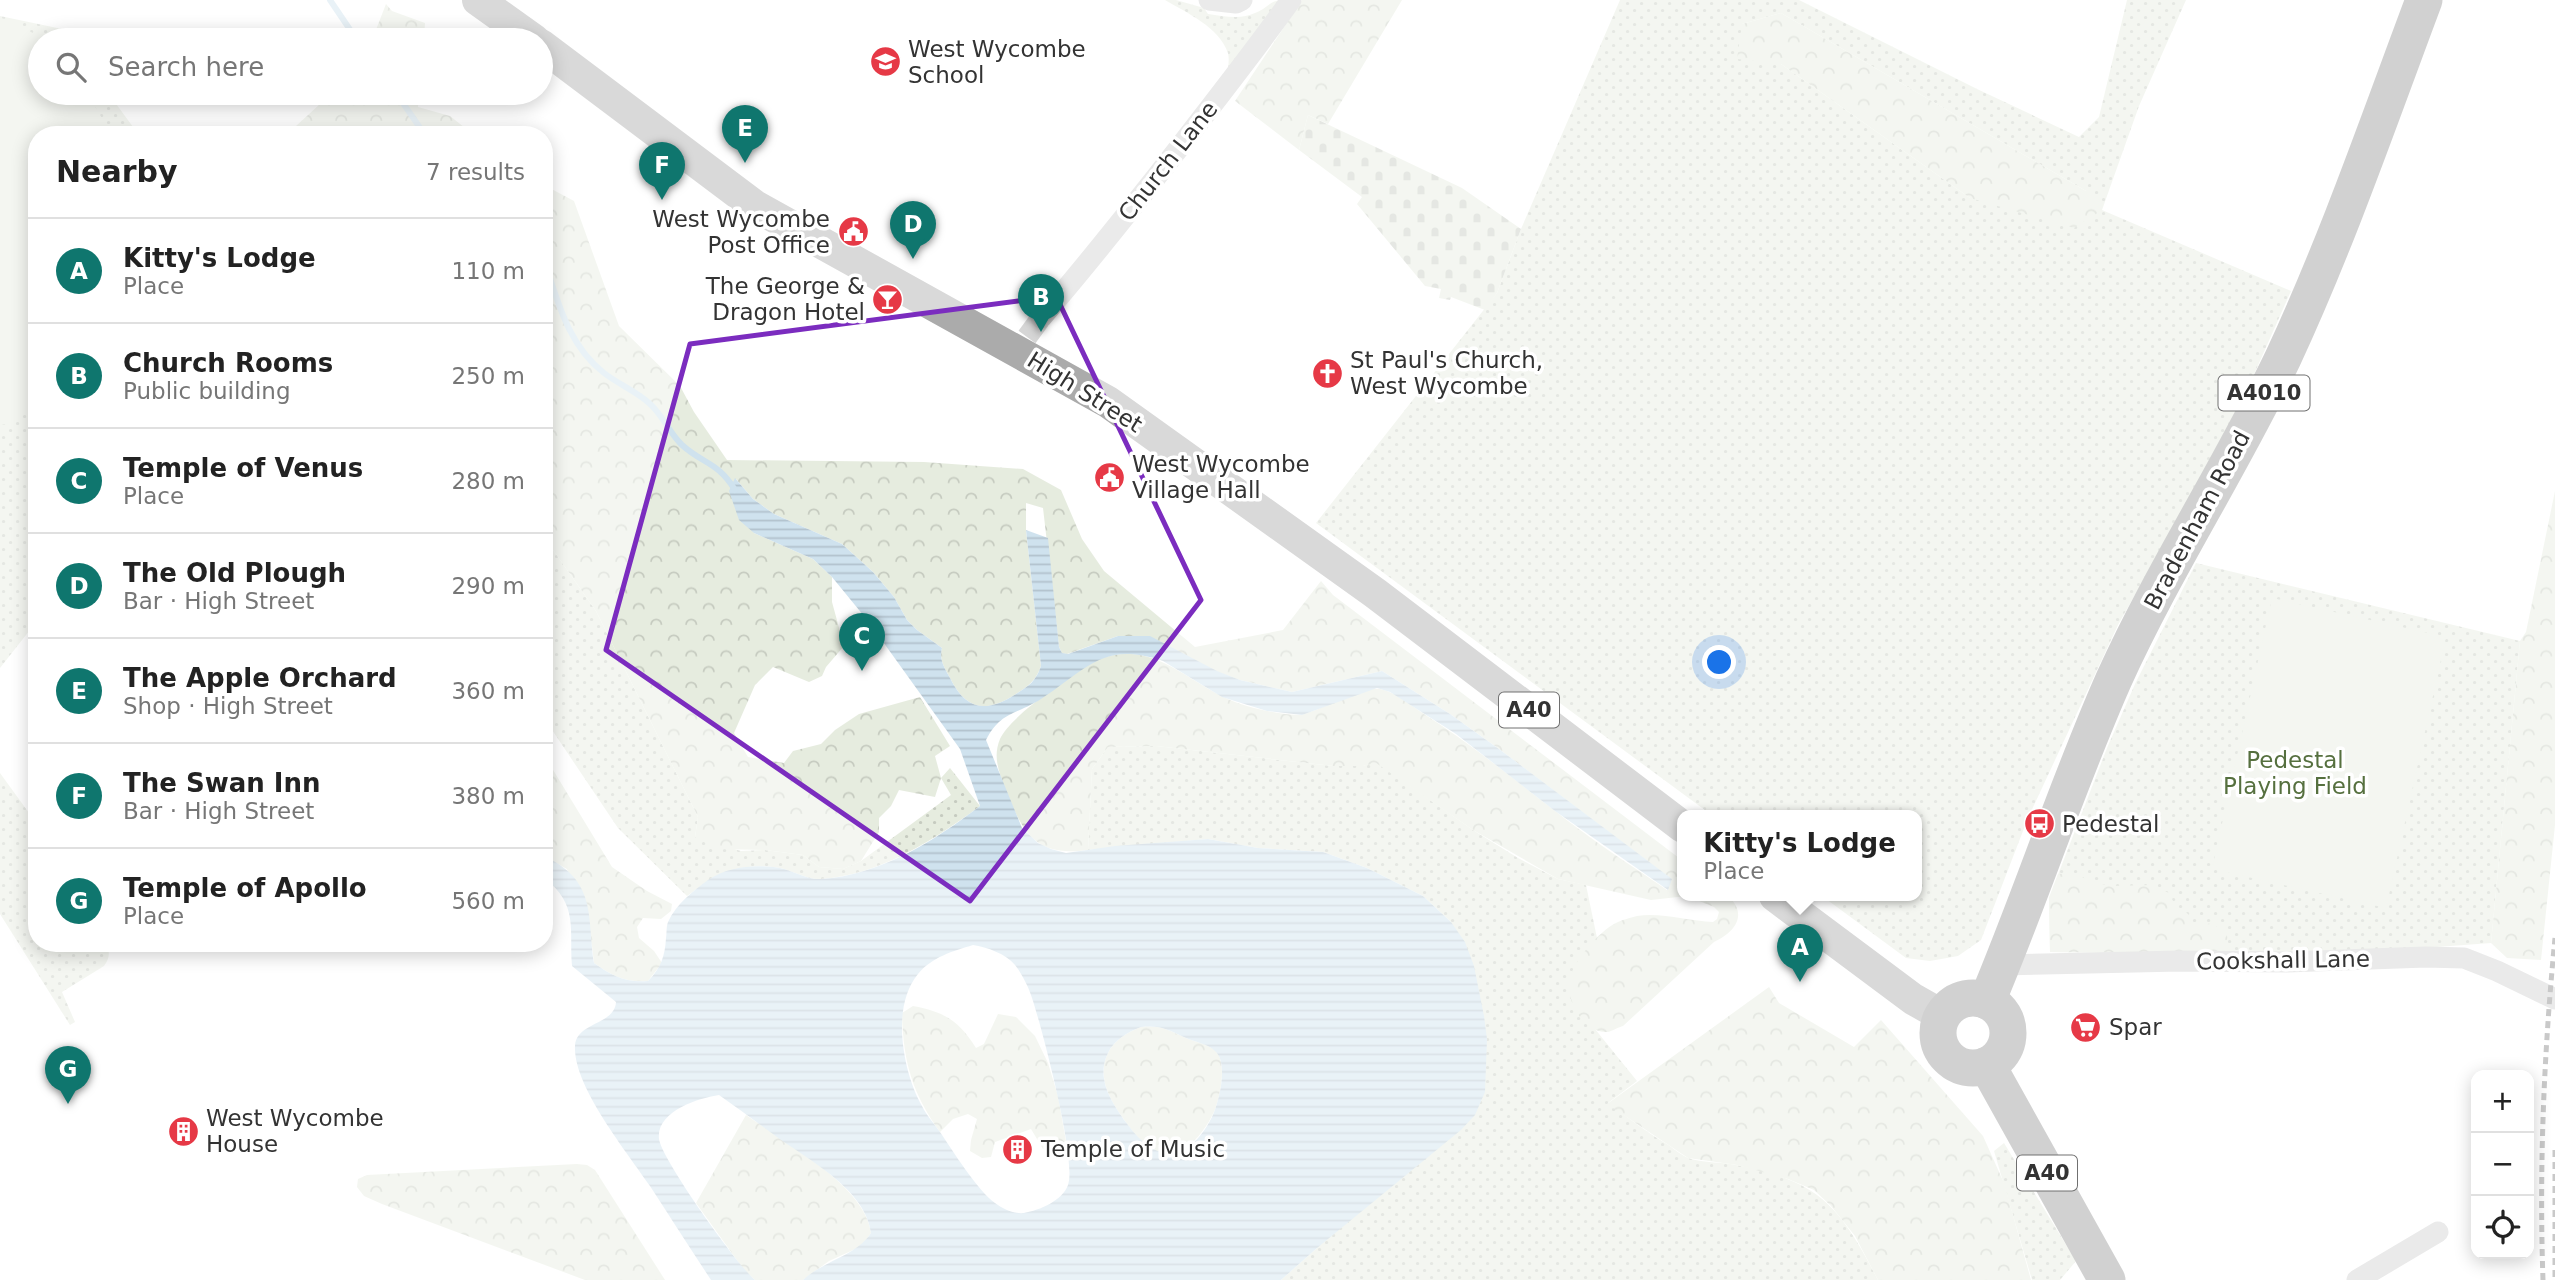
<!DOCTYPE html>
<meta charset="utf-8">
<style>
:root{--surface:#fff;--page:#f2f2f2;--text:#222;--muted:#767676;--line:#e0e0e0;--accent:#0f766e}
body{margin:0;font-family:"DejaVu Sans",sans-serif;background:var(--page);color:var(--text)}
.controls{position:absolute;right:21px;bottom:21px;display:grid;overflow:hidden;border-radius:14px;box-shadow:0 4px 18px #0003}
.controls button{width:63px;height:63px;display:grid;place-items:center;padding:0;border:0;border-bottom:2px solid var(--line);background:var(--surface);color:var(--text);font:35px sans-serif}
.you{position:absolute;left:1720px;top:663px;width:24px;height:24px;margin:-18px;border:5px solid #fff;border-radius:50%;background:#1a73e8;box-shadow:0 0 0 10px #1a73e833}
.badge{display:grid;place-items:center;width:46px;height:46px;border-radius:50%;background:var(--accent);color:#fff;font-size:23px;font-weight:700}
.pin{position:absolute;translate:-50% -58px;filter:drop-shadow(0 2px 4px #0008)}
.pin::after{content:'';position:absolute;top:37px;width:24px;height:21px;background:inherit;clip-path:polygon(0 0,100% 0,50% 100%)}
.popup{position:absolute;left:1677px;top:810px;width:245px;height:91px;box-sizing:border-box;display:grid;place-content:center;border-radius:14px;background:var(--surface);filter:drop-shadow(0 2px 5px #0005);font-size:23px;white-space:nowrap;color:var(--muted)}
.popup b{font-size:26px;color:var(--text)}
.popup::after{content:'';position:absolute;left:50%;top:100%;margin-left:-14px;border:14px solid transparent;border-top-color:var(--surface)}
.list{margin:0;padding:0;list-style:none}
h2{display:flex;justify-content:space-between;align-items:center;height:91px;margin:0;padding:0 28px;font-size:30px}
h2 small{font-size:23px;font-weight:400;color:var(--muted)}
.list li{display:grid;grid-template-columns:46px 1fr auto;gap:21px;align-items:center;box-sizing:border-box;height:105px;padding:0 28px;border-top:2px solid var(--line)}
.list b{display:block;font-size:26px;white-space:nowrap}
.list p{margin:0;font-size:23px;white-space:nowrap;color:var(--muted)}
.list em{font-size:23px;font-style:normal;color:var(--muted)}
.icon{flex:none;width:38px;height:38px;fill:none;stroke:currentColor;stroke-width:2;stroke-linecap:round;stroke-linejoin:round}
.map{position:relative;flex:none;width:2555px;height:1280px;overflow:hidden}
.search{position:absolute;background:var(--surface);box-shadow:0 4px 18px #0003;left:28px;top:28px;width:525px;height:77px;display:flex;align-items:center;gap:18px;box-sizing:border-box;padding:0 24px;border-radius:38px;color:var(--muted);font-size:26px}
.panel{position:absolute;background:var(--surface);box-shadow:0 4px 18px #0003;left:28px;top:126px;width:525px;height:826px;border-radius:28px}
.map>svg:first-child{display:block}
</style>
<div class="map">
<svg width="2555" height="1280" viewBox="0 0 2555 1280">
<defs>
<pattern id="green-dots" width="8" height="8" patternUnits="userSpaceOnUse" patternTransform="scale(1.75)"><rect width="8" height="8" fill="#e6ecdf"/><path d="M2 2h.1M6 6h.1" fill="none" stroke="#c6cbc0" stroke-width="1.8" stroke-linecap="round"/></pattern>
<pattern id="forest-crowns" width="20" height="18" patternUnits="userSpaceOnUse" patternTransform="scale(1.75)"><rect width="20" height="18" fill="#e6ecdf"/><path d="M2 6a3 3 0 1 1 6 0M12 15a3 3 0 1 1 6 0" fill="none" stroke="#c6cbc0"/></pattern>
<pattern id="cemetery-stones" width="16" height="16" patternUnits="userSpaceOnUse" patternTransform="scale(1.75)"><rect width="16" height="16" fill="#e6ecdf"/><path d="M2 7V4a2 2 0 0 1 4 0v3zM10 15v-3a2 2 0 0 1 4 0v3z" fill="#c6cbc0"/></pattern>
<pattern id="water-rules" width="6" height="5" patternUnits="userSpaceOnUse" patternTransform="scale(1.75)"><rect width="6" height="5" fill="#cfe2ee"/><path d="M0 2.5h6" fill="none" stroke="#b2c2cd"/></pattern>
</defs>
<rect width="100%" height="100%" fill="#fff"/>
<g fill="url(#green-dots)" fill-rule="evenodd">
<path d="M1165 0H1176L1204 8 1208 14C1223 16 1241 20 1255 13 1270 7 1268 0 1286 0L1227 81C1227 73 1230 61 1228 53 1219 27 1187 13 1165 0Z"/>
<path d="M1620 0H1799L1977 89 2079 137 2099 117 2127 0H2186L2139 106 2102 210 2291 291 2236 415 2118 625 2028 818 1981 940 1958 956 1930 961 1906 958 1822 896H1917V816H1713L1316 523 1497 293 1521 229ZM1781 13 2086 191 1970 198 1781 64 1742 24Z"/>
<path d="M0 16 62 29 70 40H40V93H108L139 135H37V621L0 668Z"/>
<path d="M544 537 596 611 698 817 695 837 741 851 765 850 803 855 819 867 843 869 861 861 951 795 941 778 950 768 980 806C934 840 880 875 821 879 807 880 794 871 780 868 743 861 715 875 687 896L618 828 544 718Z"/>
<path d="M2196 563 2520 641 2491 943 2329 955 2050 952 2049 898 2107 748 2135 684Z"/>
<path d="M1156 746 1333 766H1363L1376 762 1473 830 1518 858 1558 879 1586 885 1597 938 1582 956 1581 1018 1595 1029 1637 1081 1608 1103C1628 1118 1648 1133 1670 1146 1675 1150 1682 1155 1688 1158 1702 1163 1721 1162 1736 1165 1821 1181 1840 1207 1878 1280H1281L1317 1248 1451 922 1423 896 1367 868 1323 852 1258 848 1208 839 1088 850 1092 769 1108 747Z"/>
<path d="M0 773 37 824V943H106C110 952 110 958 104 966L62 992 75 1022 70 1025 0 914Z"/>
<path d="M2004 1143 2076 1261 2060 1280H2032L1994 1151Z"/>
</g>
<g fill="url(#forest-crowns)">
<path d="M1302 0H1402L1328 124 1308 115 1299 150 1235 101Z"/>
<path d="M386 4 392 11 425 23 424 40H372Z"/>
<path d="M1781 13 2086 191 2102 210 2074 228 1970 198 1781 64 1737 59 1742 24Z"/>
<path d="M332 93H419L418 107 450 116 474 135H276L296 126Z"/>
<path d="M544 185 574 201 619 326 680 386 694 412 727 460 924 462 1023 469 1061 490 1082 539 1104 571 1195 647 1283 630 1321 581 1333 595 1683 861V896H1728C1749 915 1734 933 1714 942L1623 1026C1619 1027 1612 1031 1608 1032 1584 1034 1566 1001 1569 981 1572 963 1599 931 1616 923 1621 920 1630 918 1637 916 1660 912 1689 921 1713 922L1717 919 1719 912 1714 907 1687 896 1651 900 1558 879 1473 830 1376 763 1363 766H1333L1156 746 1108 747 1092 769 1088 850C1036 857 1024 835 1006 791 1000 774 992 758 1000 739 1010 717 1061 683 1081 668 1152 626 1185 688 1247 706 1261 710 1291 717 1304 714 1324 709 1361 686 1380 689 1395 692 1409 704 1421 712 1468 742 1510 776 1554 810 1590 839 1629 864 1667 890L1671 879 1499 749 1450 714 1382 671 1292 692 1240 680 1118 636 1067 654 1062 653 1059 647 1043 508 1026 503V530L1041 666C1036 680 1029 686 1016 694 987 713 966 711 950 678 944 667 939 660 942 648L917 630 907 620 894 597 873 572 842 544 774 514 753 499 736 479 754 533 813 559 832 577V602L844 646 826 667 822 676 809 682 773 667 755 685 734 733 748 757 784 763 793 751 821 744 835 730 859 714 920 697 950 746 935 756 941 778 935 797 899 790 891 806 879 818V832L861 861 843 869 819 867 803 855 765 850 717 849 695 837 698 817 596 611 544 537Z"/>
<path d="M2555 491V825L2541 960 2507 958 2491 943 2520 641 2526 632Z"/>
<path d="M544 755 612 867 647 891 672 904 671 911 661 919 643 918 637 927 639 938 654 951 662 963 648 981C626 983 612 976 594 963L592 946 567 869 544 856Z"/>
<path d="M2075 873 2091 882 2112 886 2151 885 2169 893 2175 905 2188 914 2196 927 2211 923 2226 932 2228 940 2225 954 2050 952 2049 898 2058 874Z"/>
<path d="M1769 987 1779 1003 1854 1047 1881 1020 1983 1136 2004 1183 2031 1280H1878L1855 1236 1831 1206 1814 1190 1788 1179 1737 1165 1688 1158 1607 1104Z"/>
<path d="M913 1006C945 1012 959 1021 976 1048L984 1044 998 1014 1016 1017 1035 1036 1048 1063 1058 1096 1067 1147 1059 1154 1043 1149 1031 1129 995 1142 991 1157 982 1158 970 1151 971 1140 977 1119 968 1114 953 1119 940 1132C912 1093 903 1061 902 1013Z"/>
<path d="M1141 1027C1161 1025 1168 1030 1186 1038 1195 1042 1208 1044 1215 1050 1228 1062 1220 1098 1214 1112 1204 1133 1181 1164 1154 1151 1142 1145 1133 1132 1125 1121 1111 1102 1096 1077 1108 1053 1114 1040 1128 1032 1141 1027Z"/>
<path d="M746 1115C782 1140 866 1186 871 1233L862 1246 829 1261 803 1280H755L744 1270 696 1203Z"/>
<path d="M577 1164 587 1165 595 1170 665 1280H585L382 1204 364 1196 357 1187 358 1179 367 1175Z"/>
</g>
<path fill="url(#cemetery-stones)" d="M1308 115 1462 188 1521 229 1497 293 1485 310 1451 297 1450 300 1439 298 1441 289 1425 286 1357 204 1362 197 1299 150Z"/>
<g fill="#e6ecdf">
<path d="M0 18 10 20 45 40H40V93H87L112 135H37V399C26 413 19 423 0 425Z"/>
<path d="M2272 598 2446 637 2386 908 2212 869Z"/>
</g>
<path fill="url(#water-rules)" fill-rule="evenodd" d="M735 478 753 499 774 514 842 544 873 572 894 597 907 620 917 630 942 648C939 660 944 667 950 678 966 711 987 713 1016 694 1029 686 1036 681 1041 666L1026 530 1048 538 1059 647 1062 653 1068 654 1118 636H1150L1217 671 1240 680 1292 692 1382 671 1450 714 1499 749 1672 879 1668 890 1555 811 1456 734 1390 692 1377 688 1302 715 1267 711 1222 697 1163 661C1103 640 1086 670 1041 699 1016 715 1001 711 986 740L1022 828 1038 843 1051 849 1066 853 1115 846 1208 839 1258 848 1323 852 1367 868 1423 896 1451 922 1465 942 1474 966 1484 1016 1487 1039 1485 1092 1475 1115 1461 1130 1317 1248 1281 1280H803C823 1261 856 1256 871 1233 866 1190 809 1160 777 1137 758 1123 739 1109 719 1095 699 1098 656 1111 659 1139 662 1160 737 1265 755 1280H711C690 1248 670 1217 650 1186 627 1152 573 1086 575 1046 576 1022 615 1025 616 1002L572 966C569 930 579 904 544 878V856C597 881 587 915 594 963 612 976 626 983 648 981 661 968 665 956 666 938 667 933 666 927 668 922 676 904 693 891 708 880 728 866 757 864 780 868 794 871 807 880 821 879 881 875 934 841 980 806L960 749 868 621 832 577 813 559 754 533 739 520 729 491ZM973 945C987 947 1006 954 1015 965 1022 974 1029 988 1032 998 1042 1028 1077 1161 1068 1185 1062 1201 1040 1210 1024 1213 1014 1214 1003 1209 995 1203 977 1190 953 1151 940 1132 934 1123 926 1115 922 1106 916 1096 911 1082 908 1071 900 1040 897 1000 918 974 932 957 953 951 973 945ZM1141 1027C1161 1025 1168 1030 1186 1038 1195 1042 1208 1044 1215 1051 1229 1063 1219 1102 1212 1117 1189 1162 1158 1166 1128 1125 1113 1105 1095 1079 1108 1053 1114 1040 1128 1032 1141 1027Z"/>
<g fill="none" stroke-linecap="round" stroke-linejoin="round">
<g stroke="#cfe2ee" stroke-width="6">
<path d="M330 0 357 40"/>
<path d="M396 93 425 135"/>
<path d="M544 260C558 302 568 345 604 373 618 384 636 391 649 403 663 415 669 433 682 445 703 464 718 462 735 490"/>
</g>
<path stroke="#d6d6d6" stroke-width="21" stroke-dasharray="21 10" stroke-linecap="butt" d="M1027 337 1041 318"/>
<g stroke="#d0d0d0" stroke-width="21">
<path d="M1209 0 1236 3 1242 0"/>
<path d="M1041 318C1081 272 1119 224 1157 176 1202 118 1248 60 1291 0"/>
<path d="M2002 965 2180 961 2287 962 2426 957 2464 958 2497 971 2555 999"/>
<path d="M2357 1280 2438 1232"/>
</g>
<g stroke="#ababab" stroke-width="32">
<path d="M478 0 534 40"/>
<path d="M541 45 755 206 1108 402 1375 593 1683 827"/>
<path d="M1775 896 1913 999 1943 1016"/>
</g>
<g stroke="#9a9a9a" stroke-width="37">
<circle cx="1973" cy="1033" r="35"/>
<path d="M1987 1001C2032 894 2067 785 2114 679 2164 569 2231 467 2283 358 2337 242 2379 120 2424 0"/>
<path d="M1987 1065 2107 1280"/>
</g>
<g stroke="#888" stroke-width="5" stroke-dasharray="7 5" stroke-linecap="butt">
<path d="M2555 1150V1277"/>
<path d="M2543 1280C2539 1167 2544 1051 2555 938"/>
</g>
</g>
<path d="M0 0H2555V1280H0ZM1056 296 1201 600 970 901 606 650 690 344Z" fill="#fff" fill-opacity=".55" fill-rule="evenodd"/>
<path fill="none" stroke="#7b2cbf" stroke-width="5" stroke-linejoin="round" d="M1056 296 1201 600 970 901 606 650 690 344Z"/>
<defs>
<symbol id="school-disc" viewBox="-11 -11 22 22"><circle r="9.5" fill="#e63946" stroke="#fff"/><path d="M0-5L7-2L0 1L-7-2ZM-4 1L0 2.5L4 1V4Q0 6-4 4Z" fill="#fff"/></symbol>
<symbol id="civic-disc" viewBox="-11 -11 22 22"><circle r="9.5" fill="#e63946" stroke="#fff"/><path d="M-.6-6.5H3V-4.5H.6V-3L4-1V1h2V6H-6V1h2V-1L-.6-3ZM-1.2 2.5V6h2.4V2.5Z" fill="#fff"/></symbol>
<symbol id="bar-disc" viewBox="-11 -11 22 22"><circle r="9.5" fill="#e63946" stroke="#fff"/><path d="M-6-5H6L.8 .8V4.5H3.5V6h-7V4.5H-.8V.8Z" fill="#fff"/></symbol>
<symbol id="church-disc" viewBox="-11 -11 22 22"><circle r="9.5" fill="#e63946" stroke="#fff"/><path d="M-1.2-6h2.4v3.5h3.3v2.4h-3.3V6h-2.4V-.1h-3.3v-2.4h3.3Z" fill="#fff"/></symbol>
<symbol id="bus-disc" viewBox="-11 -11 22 22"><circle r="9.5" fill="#e63946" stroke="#fff"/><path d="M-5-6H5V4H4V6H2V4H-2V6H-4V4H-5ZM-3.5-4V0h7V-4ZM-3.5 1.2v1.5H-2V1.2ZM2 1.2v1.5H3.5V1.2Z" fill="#fff"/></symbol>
<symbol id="supermarket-disc" viewBox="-11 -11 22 22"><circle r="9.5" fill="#e63946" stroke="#fff"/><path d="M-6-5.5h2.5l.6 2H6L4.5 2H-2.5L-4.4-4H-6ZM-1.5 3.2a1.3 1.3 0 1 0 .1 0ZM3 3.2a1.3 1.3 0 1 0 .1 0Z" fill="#fff"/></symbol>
<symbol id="building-disc" viewBox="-11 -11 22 22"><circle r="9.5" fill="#e63946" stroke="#fff"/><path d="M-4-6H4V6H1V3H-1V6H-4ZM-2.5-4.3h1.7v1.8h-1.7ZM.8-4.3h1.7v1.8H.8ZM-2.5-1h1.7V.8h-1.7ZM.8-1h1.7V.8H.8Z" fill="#fff"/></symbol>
</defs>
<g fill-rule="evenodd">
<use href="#school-disc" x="868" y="44" width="35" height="35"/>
<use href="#civic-disc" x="836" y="214" width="35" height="35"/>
<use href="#bar-disc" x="870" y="282" width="35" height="35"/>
<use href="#church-disc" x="1310" y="356" width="35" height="35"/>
<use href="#civic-disc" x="1092" y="460" width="35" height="35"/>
<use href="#bus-disc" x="2022" y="806" width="35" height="35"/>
<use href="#supermarket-disc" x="2068" y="1010" width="35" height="35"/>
<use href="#building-disc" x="166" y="1114" width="35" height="35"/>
<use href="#building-disc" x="1000" y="1132" width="35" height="35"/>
</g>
<g text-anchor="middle" stroke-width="7" stroke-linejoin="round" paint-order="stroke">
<g fill="#fff" stroke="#707070" stroke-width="2">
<rect x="2218.5" y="375.5" width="91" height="35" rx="5"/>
<rect x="1499" y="692.5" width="60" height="35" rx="5"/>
<rect x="2017" y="1155.5" width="60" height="35" rx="5"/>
</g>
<g font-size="21" font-weight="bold" fill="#333">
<text x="2264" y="400">A4010</text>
<text x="1529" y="717">A40</text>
<text x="2047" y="1180">A40</text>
</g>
<g font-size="23" fill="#333" stroke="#fff" text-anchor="start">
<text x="908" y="57">West Wycombe<tspan x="908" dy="26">School</tspan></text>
<text x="830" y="227" text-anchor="end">West Wycombe<tspan x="830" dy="26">Post Office</tspan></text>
<text x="865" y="294" text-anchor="end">The George &amp;<tspan x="865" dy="26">Dragon Hotel</tspan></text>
<text x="1350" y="368">St Paul's Church,<tspan x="1350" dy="26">West Wycombe</tspan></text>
<text x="1132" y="472">West Wycombe<tspan x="1132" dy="26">Village Hall</tspan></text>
<text x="2062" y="832">Pedestal</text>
<text x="2109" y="1035">Spar</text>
<text x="206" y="1126">West Wycombe<tspan x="206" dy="26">House</tspan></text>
<text x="1041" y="1157">Temple of Music</text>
</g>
<g font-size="23" fill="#333" stroke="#fff">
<text transform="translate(1168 161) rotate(-52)" y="8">Church Lane</text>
<text transform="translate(1085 392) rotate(32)" y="8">High Street</text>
<text transform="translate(2197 520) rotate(-62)" y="8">Bradenham Road</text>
<text transform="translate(2283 960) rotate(-1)" y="8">Cookshall Lane</text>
</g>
<g font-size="23" fill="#56703f" stroke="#fff">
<text x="2295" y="768">Pedestal<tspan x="2295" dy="26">Playing Field</tspan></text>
</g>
</g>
</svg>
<div class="controls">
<button>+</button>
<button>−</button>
<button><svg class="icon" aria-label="locate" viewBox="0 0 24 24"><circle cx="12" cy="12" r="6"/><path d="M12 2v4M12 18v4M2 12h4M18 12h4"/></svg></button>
</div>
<div class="you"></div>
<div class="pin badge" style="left:1800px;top:982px">A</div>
<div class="popup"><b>Kitty's Lodge</b>Place</div>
<div class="pin badge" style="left:1041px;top:332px">B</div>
<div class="pin badge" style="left:862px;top:671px">C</div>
<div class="pin badge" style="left:913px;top:259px">D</div>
<div class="pin badge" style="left:745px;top:163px">E</div>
<div class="pin badge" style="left:662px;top:200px">F</div>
<div class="pin badge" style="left:68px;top:1104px">G</div>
<div class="search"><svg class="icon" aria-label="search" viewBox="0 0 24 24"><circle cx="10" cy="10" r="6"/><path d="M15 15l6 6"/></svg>Search here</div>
<section class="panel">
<h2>Nearby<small>7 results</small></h2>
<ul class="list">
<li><span class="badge">A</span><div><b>Kitty's Lodge</b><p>Place</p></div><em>110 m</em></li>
<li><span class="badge">B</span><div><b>Church Rooms</b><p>Public building</p></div><em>250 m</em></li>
<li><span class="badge">C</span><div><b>Temple of Venus</b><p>Place</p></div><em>280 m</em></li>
<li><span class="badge">D</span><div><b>The Old Plough</b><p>Bar · High Street</p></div><em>290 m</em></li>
<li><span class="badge">E</span><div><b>The Apple Orchard</b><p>Shop · High Street</p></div><em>360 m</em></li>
<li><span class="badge">F</span><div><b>The Swan Inn</b><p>Bar · High Street</p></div><em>380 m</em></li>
<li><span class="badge">G</span><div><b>Temple of Apollo</b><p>Place</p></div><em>560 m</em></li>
</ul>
</section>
</div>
